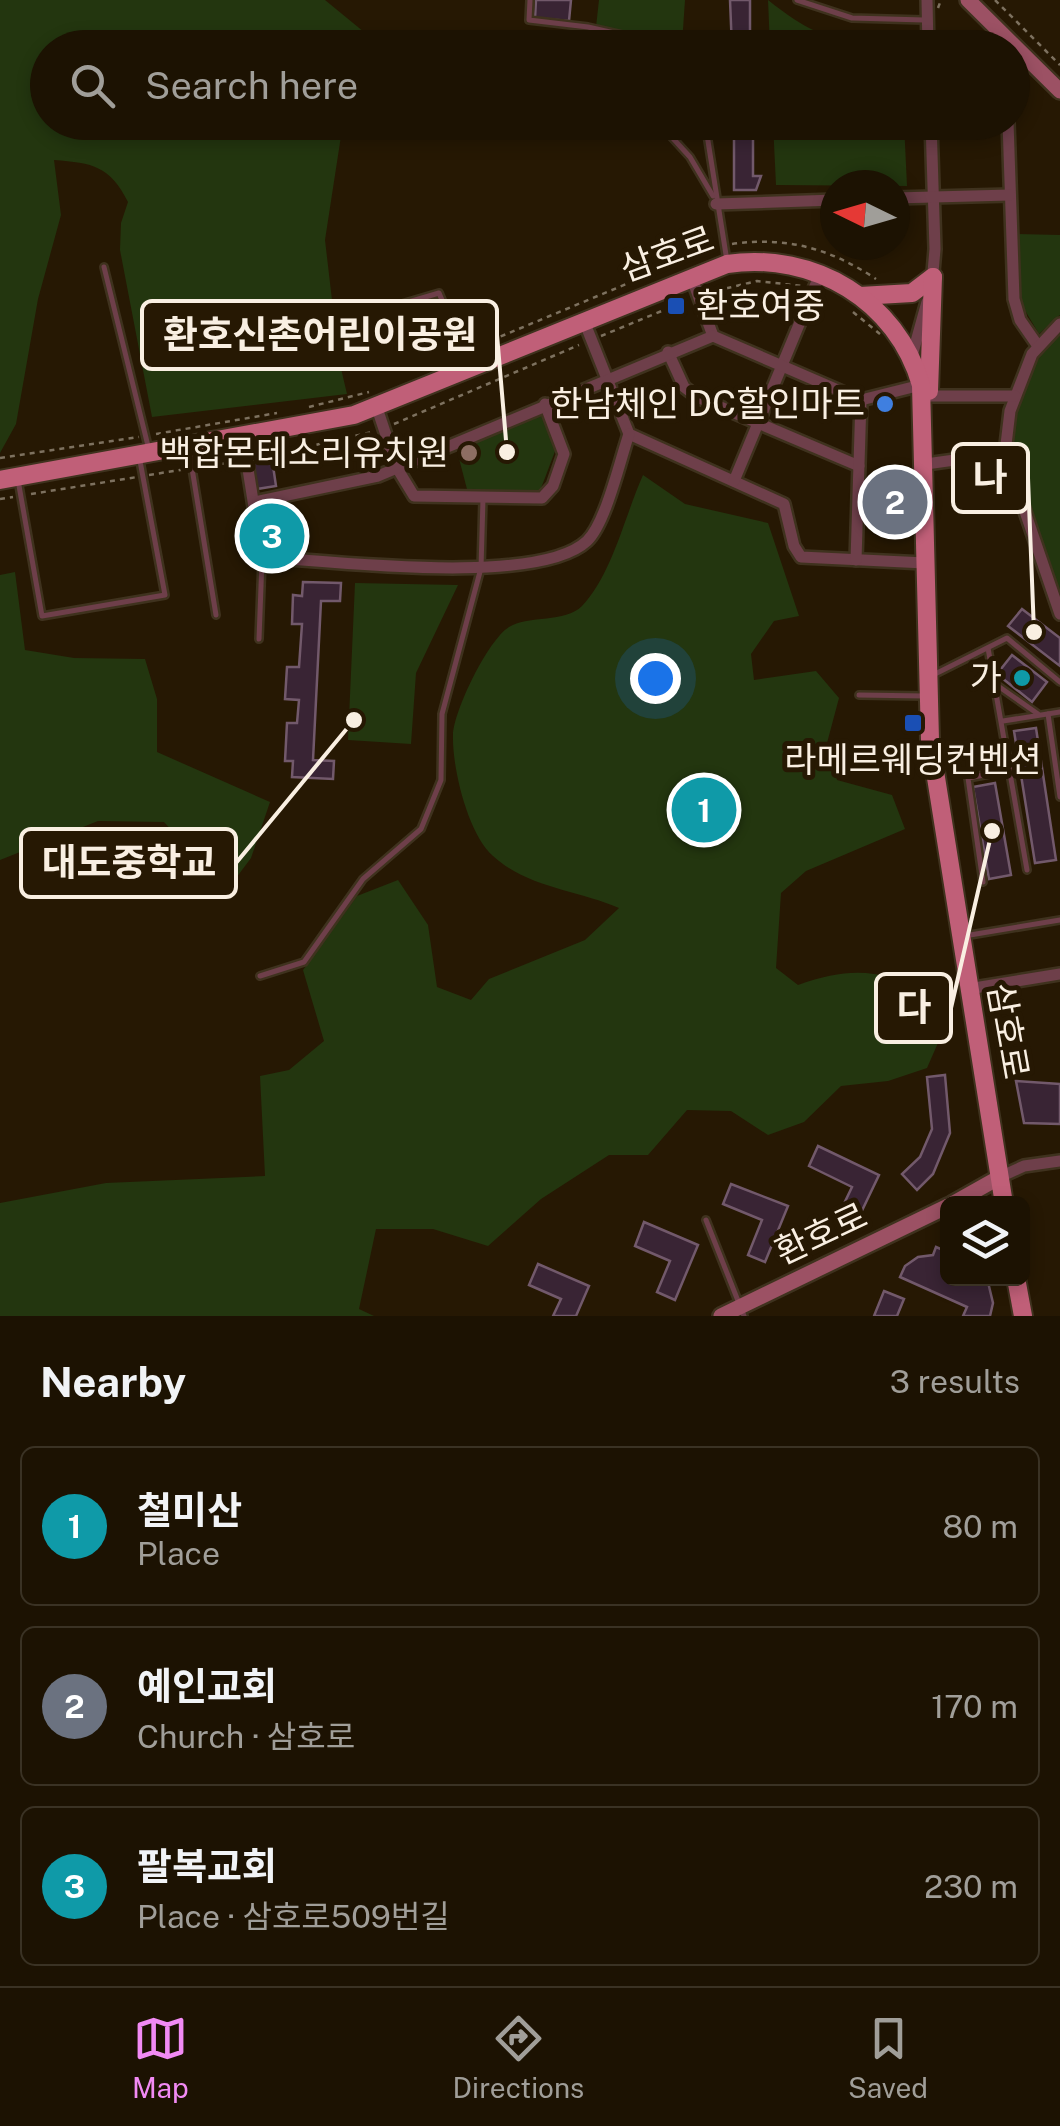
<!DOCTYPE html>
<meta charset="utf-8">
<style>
:root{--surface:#1c1202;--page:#251b0c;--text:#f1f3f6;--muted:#a09e99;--line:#3a3224;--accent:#f18af4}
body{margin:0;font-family:"Public Sans","Noto Sans KR",sans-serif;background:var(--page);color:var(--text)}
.controls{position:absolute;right:30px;bottom:30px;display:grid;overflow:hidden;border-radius:15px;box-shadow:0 5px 15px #0003}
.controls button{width:90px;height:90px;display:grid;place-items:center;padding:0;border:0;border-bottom:2px solid var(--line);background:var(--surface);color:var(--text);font:50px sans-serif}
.compass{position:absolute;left:820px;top:170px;width:90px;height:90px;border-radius:50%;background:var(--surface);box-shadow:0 5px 15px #0003;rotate:275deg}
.you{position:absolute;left:655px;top:678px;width:35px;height:35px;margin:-25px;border:8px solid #fff;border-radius:50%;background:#1a73e8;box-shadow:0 0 0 15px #1a73e833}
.badge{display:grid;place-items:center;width:65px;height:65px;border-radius:50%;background:var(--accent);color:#fff;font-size:32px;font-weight:700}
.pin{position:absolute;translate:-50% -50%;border:5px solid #fff;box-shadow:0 2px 10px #0006}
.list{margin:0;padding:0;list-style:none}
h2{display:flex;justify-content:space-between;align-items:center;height:130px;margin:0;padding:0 40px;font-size:42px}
h2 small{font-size:32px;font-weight:400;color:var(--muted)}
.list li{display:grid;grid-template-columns:65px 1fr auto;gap:30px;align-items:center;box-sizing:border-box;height:160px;margin:0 20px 20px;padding:0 20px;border:2px solid var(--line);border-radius:15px}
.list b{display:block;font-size:38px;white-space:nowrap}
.list p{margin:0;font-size:32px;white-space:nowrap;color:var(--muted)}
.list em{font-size:32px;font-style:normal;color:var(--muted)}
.icon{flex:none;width:55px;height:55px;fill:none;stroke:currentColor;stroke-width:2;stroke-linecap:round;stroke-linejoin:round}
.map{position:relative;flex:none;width:1060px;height:1316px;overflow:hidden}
.search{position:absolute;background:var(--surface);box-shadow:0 5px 15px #0003;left:30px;right:30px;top:30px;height:110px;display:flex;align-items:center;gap:25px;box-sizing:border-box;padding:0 35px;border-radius:55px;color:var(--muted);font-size:38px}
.sheet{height:670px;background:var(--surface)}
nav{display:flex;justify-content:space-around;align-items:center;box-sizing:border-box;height:140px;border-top:2px solid var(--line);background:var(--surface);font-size:28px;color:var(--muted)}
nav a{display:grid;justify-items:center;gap:5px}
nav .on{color:var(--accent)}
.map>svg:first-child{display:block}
</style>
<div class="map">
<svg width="1060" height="1316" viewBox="0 0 1060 1316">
<rect width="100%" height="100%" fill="#261803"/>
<g fill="#23360f">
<path d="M0 0H325L364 32 360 47 48 48V122L343 123 325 240 339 360 347 394 152 417 120 250 121 223 128 202C110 166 93 163 54 160L61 215 38 299 16 424 0 453Z"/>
<path d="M599 0H685L682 44 596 27Z"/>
<path d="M768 0C820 41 835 42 900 36V47H770Z"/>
<path d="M773 123H904L907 186 776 185Z"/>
<path d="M1017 234 1060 235V315L1039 334 1020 302Z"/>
<path d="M1060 332V600L1012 458C1009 414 1028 363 1060 332Z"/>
<path d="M540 412 557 446 540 491 468 493 456 447Z"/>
<path d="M643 475 685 504 768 523 799 616 774 621 751 654 754 680 816 671 839 698 827 743 837 780 892 795 905 829 806 871 781 893 776 968 798 985C851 966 878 970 929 990L941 1036 927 1068 888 1081 841 1086 804 1122 768 1135 731 1111 687 1110 648 1155H609L541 1199 488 1246 433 1229H376L359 1309 374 1316H0V1203L106 1183 265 1176 260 1076 289 1070 324 1041 303 970 357 896 398 880 428 925 437 987 471 1000 489 979 585 940 619 908C578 890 528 888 493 856 468 834 452 768 453 735 454 710 488 640 509 627 529 615 565 623 582 606 612 575 625 515 643 475Z"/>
<path d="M15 572 25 650 74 658 145 659 157 699V752L270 802 251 858 227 890 164 822 98 821 0 860V575Z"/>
<path d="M355 583 458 585 416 673 411 744 348 740Z"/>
</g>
<g fill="#392434" stroke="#72596b" stroke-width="2.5">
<path d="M536 0H571L569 21 535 18Z"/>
<path d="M730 0H750V48H732Z"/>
<path d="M734 122H753V176H761L756 190H734Z"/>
<path d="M272 459 276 486 257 489 252 463Z"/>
<path d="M261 524 282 526 280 552 265 546Z"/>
<path d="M303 582 341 583 340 601H321L313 760 334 761 333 779 292 777 293 761H285L287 723H297L299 700 285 699 287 667H299L302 624H292L293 595 302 596Z"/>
<path d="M1022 609 1060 638V666L1008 626Z"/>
<path d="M1012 655 1047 682 1032 702 997 674Z"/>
<path d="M1036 728 1056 860 1035 863 1014 731Z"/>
<path d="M995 783 1011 875 989 879 973 787Z"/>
<path d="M945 1075 950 1133 933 1174 917 1190 902 1174 920 1157 932 1129 927 1077Z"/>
<path d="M1016 1081 1060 1084V1124L1024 1123Z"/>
<path d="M818 1146 879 1175 857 1221 840 1212 852 1187 809 1166Z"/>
<path d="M731 1184 788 1206 765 1262 748 1255 762 1220 723 1204Z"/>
<path d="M644 1222 698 1245 675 1300 657 1292 670 1261 635 1246Z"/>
<path d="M936 1247 948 1252V1278H987L993 1303 990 1316H963L967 1307 900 1277 905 1266 918 1257 933 1255Z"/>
<path d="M538 1264 589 1286 576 1316H553L561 1299 529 1285Z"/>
<path d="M884 1291 904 1299 897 1316H874Z"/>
</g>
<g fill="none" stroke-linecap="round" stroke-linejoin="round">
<defs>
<g id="lane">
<path d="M530 0 529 20 588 27 680 48"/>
<path d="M797 0 852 18 924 20"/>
<path d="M658 122 690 157 713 196"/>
<path d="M705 122 727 261"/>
<path d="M104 267 149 450"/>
<path d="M395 306 439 293 470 366"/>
<path d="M189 450 216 615"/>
<path d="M18 480 42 616 165 595 140 461"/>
<path d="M259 639 262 560"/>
<path d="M988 648 1027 870"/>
<path d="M933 675 1007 638 1060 682"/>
<path d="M998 686 1038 714"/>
<path d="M859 695 924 696"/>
<path d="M1048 714 1060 797"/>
<path d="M1003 721 1060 712"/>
<path d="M983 882 968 778 1011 770"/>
<path d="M964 936 1060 920"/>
<path d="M260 976 304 962 363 879 421 829 441 780 442 714 481 568 483 499"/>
<path d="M706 1220 744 1316"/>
</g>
<g id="street">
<path d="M927 0 928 48"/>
<path d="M931 122 935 249 932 284"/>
<path d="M1008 122 1014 299 1020 320 1038 346"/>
<path d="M895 198 1010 195"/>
<path d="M716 204 835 200"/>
<path d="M691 276 713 336"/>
<path d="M584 321 629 434 784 504 794 546 801 557 925 563"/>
<path d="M1060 324 1032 354 1010 411 1005 453 1060 614"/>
<path d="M668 352 684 387 697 397 859 466"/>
<path d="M912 356 927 302"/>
<path d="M928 396H1015"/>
<path d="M861 400 921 385"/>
<path d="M377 408 397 468 414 496 542 498 553 486 564 454 545 404"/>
<path d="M243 438 262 557C331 561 538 587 587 541 606 523 620 460 629 434"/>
<path d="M926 464 1005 453"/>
<path d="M734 481 820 274"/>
<path d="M254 502 378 476 713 336 861 400 856 560"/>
<path d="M968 989 1060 974"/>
<path d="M1000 1177 1024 1166 1060 1161"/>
</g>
<g id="secondary">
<path d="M968 0 1060 91"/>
<path d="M952 1204 1000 1177"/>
<path d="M721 1316 948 1206"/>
</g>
<g id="primary">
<path d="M860 296 912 293 933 277"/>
<path d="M929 391 933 277"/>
<path d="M0 480 354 415 727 264C814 251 897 301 921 385L930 740 1004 1204"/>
<path d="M1016 1278 1023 1316"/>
</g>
</defs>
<use href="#lane" stroke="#3f321e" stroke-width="10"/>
<use href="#street" stroke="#3f321e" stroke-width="16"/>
<use href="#secondary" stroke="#3f321e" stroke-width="20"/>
<use href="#primary" stroke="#3f321e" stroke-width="22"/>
<g stroke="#7d715f" stroke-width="2.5" stroke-dasharray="5 5" stroke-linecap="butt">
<path d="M995 0 1060 65"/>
<path d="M938 8 941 0"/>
<path d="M732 244C787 236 831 249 876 279"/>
<path d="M707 293 757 281 802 286"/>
<path d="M853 312 880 334"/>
<path d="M601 336 686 301"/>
<path d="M473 348 715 247"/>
<path d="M437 365 457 356"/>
<path d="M309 407 369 392"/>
<path d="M394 424 579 345"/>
<path d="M156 434 277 413"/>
<path d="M0 458 139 437"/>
<path d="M258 458 372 432"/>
<path d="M199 467 235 462"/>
<path d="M149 475 186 469"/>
<path d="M31 494 137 477"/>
<path d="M0 499 13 497"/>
</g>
<use href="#lane" stroke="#6e3f4a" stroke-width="5"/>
<use href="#street" stroke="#6e3f4a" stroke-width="11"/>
<use href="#secondary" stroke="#9c5164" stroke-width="15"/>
<use href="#primary" stroke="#c05f78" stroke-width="18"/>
</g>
<g fill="#1a4fb4" stroke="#261803" stroke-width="4">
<rect x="666" y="296" width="20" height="20" rx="5"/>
<rect x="903" y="713" width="20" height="20" rx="5"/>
</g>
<circle fill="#3f7fe0" stroke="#261803" stroke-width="4" cx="885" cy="404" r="10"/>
<circle fill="#8d6e63" stroke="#261803" stroke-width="4" cx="469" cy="453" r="10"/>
<circle fill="#0f9aa8" stroke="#261803" stroke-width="4" cx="1022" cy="678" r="10"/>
<g text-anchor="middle" stroke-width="10" stroke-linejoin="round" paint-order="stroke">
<g font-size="35" fill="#f9efe2" stroke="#261803">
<text transform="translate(667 254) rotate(-20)" y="12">삼호로</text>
<text transform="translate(1008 1031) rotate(80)" y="12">삼호로</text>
<text transform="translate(821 1234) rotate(-25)" y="12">환호로</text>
</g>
<g font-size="35" fill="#f9efe2" stroke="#261803" text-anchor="end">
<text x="696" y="318" text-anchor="start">환호여중</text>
<text x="865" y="416">한남체인 DC할인마트</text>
<text x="449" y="465">백합몬테소리유치원</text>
<text x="1002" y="690">가</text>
<text x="913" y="772" text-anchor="middle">라메르웨딩컨벤션</text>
</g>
</g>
<path fill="none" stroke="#f9efe2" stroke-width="4" d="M507 452L497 335M1034 632L1028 478M354 720L236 863M992 831L951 1008"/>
<g fill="#f9efe2" stroke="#261803" stroke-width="4">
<circle cx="507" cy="452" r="10"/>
<circle cx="1034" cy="632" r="10"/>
<circle cx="354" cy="720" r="10"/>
<circle cx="992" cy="831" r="10"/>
</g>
<g fill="#261803" stroke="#f9efe2" stroke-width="4">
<rect x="142" y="301" width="355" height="68" rx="10"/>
<rect x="953" y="444" width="75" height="68" rx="10"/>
<rect x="21" y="829" width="215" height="68" rx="10"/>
<rect x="876" y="974" width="75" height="68" rx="10"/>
</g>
<g font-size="38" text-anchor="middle" font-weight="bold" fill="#f9efe2">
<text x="320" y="348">환호신촌어린이공원</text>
<text x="990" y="491">나</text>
<text x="129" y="876">대도중학교</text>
<text x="914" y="1021">다</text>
</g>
</svg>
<div class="controls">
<button><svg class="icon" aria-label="layers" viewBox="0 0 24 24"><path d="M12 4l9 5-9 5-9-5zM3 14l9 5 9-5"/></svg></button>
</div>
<svg class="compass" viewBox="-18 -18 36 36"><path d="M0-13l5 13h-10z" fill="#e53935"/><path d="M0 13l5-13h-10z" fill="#a09e99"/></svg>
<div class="you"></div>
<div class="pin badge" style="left:704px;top:810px;background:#0f9aa8">1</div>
<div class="pin badge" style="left:895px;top:502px;background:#6b7280">2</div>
<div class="pin badge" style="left:272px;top:536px;background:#0f9aa8">3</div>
<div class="search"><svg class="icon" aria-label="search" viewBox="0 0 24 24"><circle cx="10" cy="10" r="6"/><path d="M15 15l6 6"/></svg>Search here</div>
</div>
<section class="sheet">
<h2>Nearby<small>3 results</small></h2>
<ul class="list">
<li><span class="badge" style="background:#0f9aa8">1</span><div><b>철미산</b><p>Place</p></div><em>80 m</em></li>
<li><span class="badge" style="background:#6b7280">2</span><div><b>예인교회</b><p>Church · 삼호로</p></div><em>170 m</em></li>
<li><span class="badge" style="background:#0f9aa8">3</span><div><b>팔복교회</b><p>Place · 삼호로509번길</p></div><em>230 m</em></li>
</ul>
</section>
<nav>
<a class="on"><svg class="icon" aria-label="map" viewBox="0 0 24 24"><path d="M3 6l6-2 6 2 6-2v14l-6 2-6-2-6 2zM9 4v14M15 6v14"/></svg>Map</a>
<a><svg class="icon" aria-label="directions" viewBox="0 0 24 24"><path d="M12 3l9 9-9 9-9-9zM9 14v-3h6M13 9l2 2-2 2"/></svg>Directions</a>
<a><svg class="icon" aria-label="saved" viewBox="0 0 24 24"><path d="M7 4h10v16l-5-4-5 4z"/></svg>Saved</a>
</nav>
